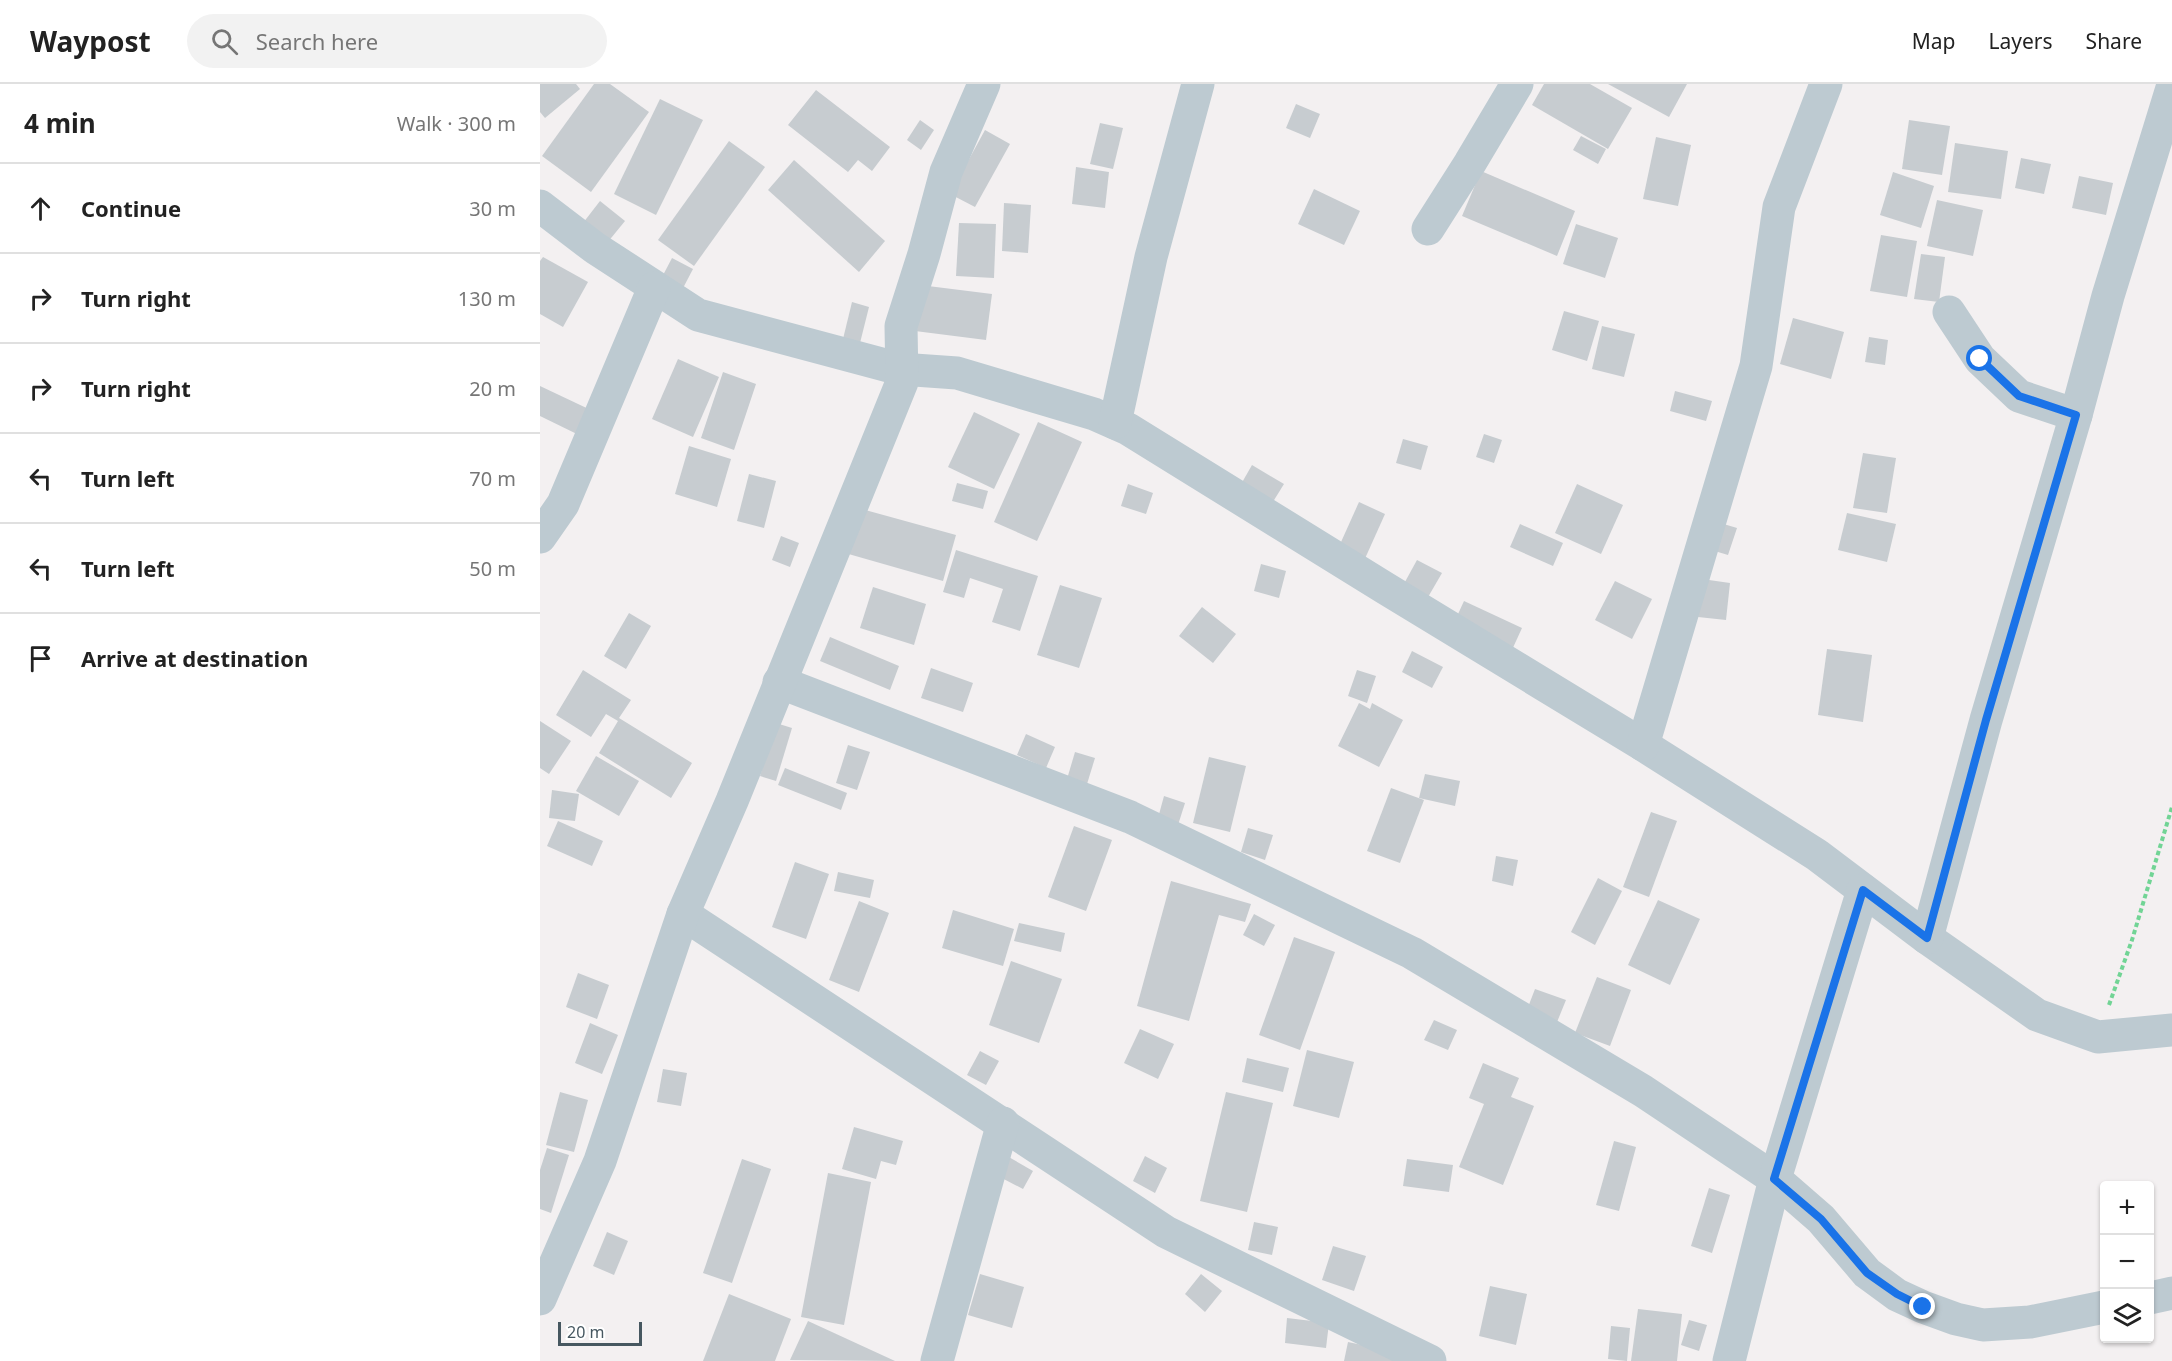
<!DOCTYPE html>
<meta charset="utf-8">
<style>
:root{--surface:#fff;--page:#f2f2f2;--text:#222;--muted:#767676;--line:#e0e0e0}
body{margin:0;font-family:"Noto Sans",sans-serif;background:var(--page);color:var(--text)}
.controls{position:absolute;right:18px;bottom:18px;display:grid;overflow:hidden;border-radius:6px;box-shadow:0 2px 4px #0004}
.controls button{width:54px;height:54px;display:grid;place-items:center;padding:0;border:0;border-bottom:2px solid var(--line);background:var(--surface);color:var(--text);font:30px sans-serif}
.scale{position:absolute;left:18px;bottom:15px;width:84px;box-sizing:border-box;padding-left:6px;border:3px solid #465760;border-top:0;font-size:16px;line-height:21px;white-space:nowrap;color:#465760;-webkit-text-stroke:4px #fff;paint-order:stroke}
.stop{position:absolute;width:18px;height:18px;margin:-14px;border:4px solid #1a73e8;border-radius:50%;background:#fff}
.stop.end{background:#1a73e8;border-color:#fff;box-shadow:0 2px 6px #0008}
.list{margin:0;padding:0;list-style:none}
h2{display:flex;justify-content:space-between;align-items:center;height:78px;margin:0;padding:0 24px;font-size:26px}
h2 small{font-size:20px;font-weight:400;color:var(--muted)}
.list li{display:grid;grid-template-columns:39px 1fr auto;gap:18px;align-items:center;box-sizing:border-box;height:90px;padding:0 24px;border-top:2px solid var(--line)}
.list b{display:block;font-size:22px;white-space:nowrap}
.list em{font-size:20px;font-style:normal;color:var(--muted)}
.icon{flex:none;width:33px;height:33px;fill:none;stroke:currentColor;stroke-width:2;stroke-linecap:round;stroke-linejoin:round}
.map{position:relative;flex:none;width:1632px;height:1277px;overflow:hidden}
header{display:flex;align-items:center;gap:36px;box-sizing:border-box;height:84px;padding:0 30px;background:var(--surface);border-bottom:2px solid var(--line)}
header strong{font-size:28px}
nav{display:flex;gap:33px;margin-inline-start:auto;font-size:21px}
.search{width:420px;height:54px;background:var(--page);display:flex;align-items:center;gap:15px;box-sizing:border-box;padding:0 21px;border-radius:33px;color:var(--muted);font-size:22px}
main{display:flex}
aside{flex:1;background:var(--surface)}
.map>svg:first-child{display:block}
</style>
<header>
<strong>Waypost</strong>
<div class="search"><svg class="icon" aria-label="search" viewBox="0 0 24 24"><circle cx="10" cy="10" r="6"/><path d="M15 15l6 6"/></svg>Search here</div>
<nav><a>Map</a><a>Layers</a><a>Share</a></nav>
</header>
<main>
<aside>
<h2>4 min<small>Walk · 300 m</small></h2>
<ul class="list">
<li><svg class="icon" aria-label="ahead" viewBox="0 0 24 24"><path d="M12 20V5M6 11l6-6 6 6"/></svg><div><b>Continue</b></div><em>30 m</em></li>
<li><svg class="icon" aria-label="right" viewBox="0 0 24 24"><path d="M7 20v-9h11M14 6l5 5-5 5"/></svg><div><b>Turn right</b></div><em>130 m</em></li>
<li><svg class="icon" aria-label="right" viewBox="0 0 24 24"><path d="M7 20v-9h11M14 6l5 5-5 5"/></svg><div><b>Turn right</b></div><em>20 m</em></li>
<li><svg class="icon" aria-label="left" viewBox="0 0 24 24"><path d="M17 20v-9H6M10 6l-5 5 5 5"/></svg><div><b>Turn left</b></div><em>70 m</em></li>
<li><svg class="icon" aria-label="left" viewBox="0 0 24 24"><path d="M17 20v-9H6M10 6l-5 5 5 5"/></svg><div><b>Turn left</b></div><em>50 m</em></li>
<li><svg class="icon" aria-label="arrive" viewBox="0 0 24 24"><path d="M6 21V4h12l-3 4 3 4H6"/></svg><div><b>Arrive at destination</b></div></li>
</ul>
</aside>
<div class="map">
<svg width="1632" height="1277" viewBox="0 0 1632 1277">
<rect width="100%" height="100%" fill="#f3f0f1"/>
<g fill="#c7ccd0">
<path d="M0 0H36L40 5 5 34 0 28Z"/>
<path d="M54 0H70L109 28 51 108 2 72Z"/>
<path d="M1004 0H1050L1092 24 1068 65 992 21Z"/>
<path d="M1068 0H1147L1129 33Z"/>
<path d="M276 6 350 63 332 87 318 76 308 88 248 41Z"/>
<path d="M120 15 163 36 116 131 74 110Z"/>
<path d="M756 20 780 30 770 54 746 44Z"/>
<path d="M380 36 394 46 381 66 367 56Z"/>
<path d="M1369 36 1410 42 1402 91 1362 85Z"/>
<path d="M560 39 583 44 573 85 550 80Z"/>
<path d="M445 46 470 60 435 123 410 110Z"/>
<path d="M1041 52 1066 65 1058 80 1033 66Z"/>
<path d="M1116 53 1151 61 1138 122 1103 115Z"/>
<path d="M189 57 225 83 154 182 118 156Z"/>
<path d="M1415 59 1468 67 1461 115 1408 108Z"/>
<path d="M1481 74 1511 80 1504 110 1475 104Z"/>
<path d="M254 76 345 157 319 188 228 106Z"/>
<path d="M536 83 569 88 565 124 532 120Z"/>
<path d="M941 87 1035 127 1017 172 922 132Z"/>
<path d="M1353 88 1394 102 1381 144 1340 131Z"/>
<path d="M1539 92 1573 99 1566 131 1532 124Z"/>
<path d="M774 105 820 127 804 161 758 140Z"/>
<path d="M1397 116 1443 126 1433 172 1387 162Z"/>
<path d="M60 117 85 137 67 159 43 139Z"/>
<path d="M464 119 491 121 488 169 462 167Z"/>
<path d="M419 139 456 140 454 194 416 192Z"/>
<path d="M1036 140 1078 154 1065 194 1023 180Z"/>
<path d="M1341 151 1377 157 1367 213 1330 207Z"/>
<path d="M1381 170 1405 173 1399 218 1374 215Z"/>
<path d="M3 173 48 198 23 243 0 230V177Z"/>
<path d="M132 174 153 185 142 206 121 195Z"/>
<path d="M380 201 452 210 446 256 375 247Z"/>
<path d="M312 218 329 223 320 259 303 255Z"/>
<path d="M1024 227 1059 237 1047 277 1012 266Z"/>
<path d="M1253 234 1304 248 1291 295 1240 280Z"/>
<path d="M1062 242 1095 250 1084 293 1052 285Z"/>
<path d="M1329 253 1348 256 1345 281 1325 278Z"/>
<path d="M138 275 179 293 153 353 112 335Z"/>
<path d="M183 288 216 300 194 366 161 354Z"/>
<path d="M0 302 55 328 43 353 0 332Z"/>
<path d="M1135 307 1172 317 1166 337 1130 327Z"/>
<path d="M434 328 480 350 454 405 408 383Z"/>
<path d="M498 338 542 358 497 457 454 438Z"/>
<path d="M944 350 962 356 954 379 936 373Z"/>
<path d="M863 355 888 362 881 386 856 379Z"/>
<path d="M149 362 191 375 177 423 135 410Z"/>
<path d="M1323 369 1356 374 1347 429 1313 424Z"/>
<path d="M712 381 744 400 731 421 700 402Z"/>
<path d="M209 390 236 397 224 444 197 437Z"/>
<path d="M417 399 448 407 443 425 412 417Z"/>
<path d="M588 400 613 409 606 430 581 422Z"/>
<path d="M1037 400 1083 421 1061 470 1015 449Z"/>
<path d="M819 418 845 430 823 479 797 467Z"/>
<path d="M318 424 416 451 403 497 305 469Z"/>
<path d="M1307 429 1356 440 1347 478 1298 466Z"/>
<path d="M1177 438 1197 444 1188 471 1168 465Z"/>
<path d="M980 440 1023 459 1013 482 970 463Z"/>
<path d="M241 452 259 459 250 483 232 476Z"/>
<path d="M416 466 498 492 480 547 452 538 463 505 430 494 424 514 403 508Z"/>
<path d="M877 476 902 489 884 520 860 507Z"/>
<path d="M721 480 746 487 739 514 714 507Z"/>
<path d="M1162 495 1190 499 1186 536 1158 533Z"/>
<path d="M1075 497 1112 515 1092 555 1055 536Z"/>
<path d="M520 501 562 514 539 584 497 571Z"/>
<path d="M333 503 386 520 374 561 320 544Z"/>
<path d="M924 517 982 544 971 568 913 541Z"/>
<path d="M662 523 696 550 673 579 639 552Z"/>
<path d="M89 529 111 542 86 585 64 572Z"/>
<path d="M290 553 359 582 350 606 280 577Z"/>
<path d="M1287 565 1332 571 1323 638 1278 631Z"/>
<path d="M872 567 903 583 892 604 862 588Z"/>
<path d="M391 584 433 599 423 628 381 614Z"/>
<path d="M43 586 91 616 79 634 152 679 131 714 59 669 78 637 66 630 51 653 16 631Z"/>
<path d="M817 586 836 592 827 619 808 612Z"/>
<path d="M819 619 830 625 832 619 863 636 839 683 798 662Z"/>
<path d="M0 637 31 657 9 690 0 684Z"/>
<path d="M236 639 252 644 236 697 220 692Z"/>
<path d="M486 650 515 663 506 684 477 671Z"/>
<path d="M308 661 330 668 317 706 296 699Z"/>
<path d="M535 668 555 674 547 700 527 695Z"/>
<path d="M56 672 99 697 79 732 36 707Z"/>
<path d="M669 673 706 682 690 748 653 739Z"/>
<path d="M245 684 307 709 301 726 238 701Z"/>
<path d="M885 690 920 697 915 722 879 714Z"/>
<path d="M851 704 884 716 860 779 827 767Z"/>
<path d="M12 706 39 710 35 737 9 734Z"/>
<path d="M624 712 645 719 638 741 618 734Z"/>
<path d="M1111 728 1137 737 1109 813 1083 803Z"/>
<path d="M18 737 63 757 52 782 7 762Z"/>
<path d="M534 742 572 756 546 827 508 813Z"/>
<path d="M708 744 733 751 725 776 701 768Z"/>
<path d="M956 772 978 776 973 802 952 797Z"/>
<path d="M255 778 289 790 266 855 232 843Z"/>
<path d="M298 788 334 796 330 814 294 807Z"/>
<path d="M1058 794 1082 807 1055 861 1031 848Z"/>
<path d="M631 797 711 820 705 838 679 831 649 937 597 922Z"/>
<path d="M1118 816 1160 835 1130 901 1088 881Z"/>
<path d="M319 817 349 829 319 908 289 896Z"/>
<path d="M413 826 474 845 463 882 402 864Z"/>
<path d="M714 830 735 841 724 862 703 851Z"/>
<path d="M479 839 525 849 521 868 474 857Z"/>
<path d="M754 853 795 868 760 966 719 951Z"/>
<path d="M471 877 522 895 499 959 449 941Z"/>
<path d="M38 889 69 901 57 935 26 923Z"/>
<path d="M1057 893 1091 906 1070 962 1035 949Z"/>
<path d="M995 905 1026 916 1015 943 985 931Z"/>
<path d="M894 936 917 946 908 966 884 956Z"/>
<path d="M50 939 78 951 62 990 35 979Z"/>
<path d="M600 945 634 960 618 995 584 979Z"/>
<path d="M767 966 814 978 799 1034 753 1022Z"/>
<path d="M440 967 459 977 446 1001 427 991Z"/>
<path d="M707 974 749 984 743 1008 702 998Z"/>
<path d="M943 979 979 994 971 1013 994 1022 963 1101 919 1083 944 1020 929 1014Z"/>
<path d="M123 985 147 989 141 1022 117 1018Z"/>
<path d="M20 1008 48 1016 34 1068 6 1061Z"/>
<path d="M686 1008 733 1019 707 1128 660 1117Z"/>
<path d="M314 1043 363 1057 356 1081 341 1077 336 1095 302 1085Z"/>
<path d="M1074 1057 1096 1063 1079 1127 1056 1121Z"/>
<path d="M7 1064 29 1071 11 1129 0 1125V1086Z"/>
<path d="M467 1072 493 1087 483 1105 456 1091Z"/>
<path d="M605 1072 627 1084 615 1109 593 1097Z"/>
<path d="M202 1075 231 1085 192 1199 163 1189Z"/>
<path d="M867 1075 913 1081 909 1108 863 1102Z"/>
<path d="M288 1089 331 1098 304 1241 261 1233Z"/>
<path d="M1169 1104 1190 1111 1172 1169 1151 1162Z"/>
<path d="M714 1138 738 1143 732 1171 708 1166Z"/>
<path d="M67 1148 88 1157 74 1191 53 1182Z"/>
<path d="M793 1162 826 1172 814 1207 782 1196Z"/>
<path d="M440 1190 484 1203 472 1244 428 1231Z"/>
<path d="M661 1190 682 1207 665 1228 645 1210Z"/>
<path d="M950 1202 987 1210 976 1261 939 1252Z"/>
<path d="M189 1210 251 1235 235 1277H163Z"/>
<path d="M1098 1225 1142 1230 1137 1277H1091Z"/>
<path d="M747 1234 789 1239 786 1264 745 1259Z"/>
<path d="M1149 1236 1167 1241 1159 1267 1141 1261Z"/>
<path d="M268 1237 355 1277 250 1276Z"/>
<path d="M1071 1242 1090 1244 1087 1277 1068 1275Z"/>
<path d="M808 1258 855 1268 854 1277H804Z"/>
</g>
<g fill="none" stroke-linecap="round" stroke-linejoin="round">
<path stroke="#71d495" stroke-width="4" stroke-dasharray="4.5 3" stroke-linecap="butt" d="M1569 921 1592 856 1632 723"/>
<g stroke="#bdcad1" stroke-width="33">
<path d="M0 122 55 164 158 231 360 285 417 289 554 330 588 345 845 504 1103 661 1277 771 1387 854 1497 931 1558 953 1632 946"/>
<path d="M888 145 930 79 977 0"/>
<path d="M1409 228 1440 275 1479 312 1536 331"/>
<path d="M575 339 611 173 658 0"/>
<path d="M0 453 23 420 114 204"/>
<path d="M239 598 590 733 872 869 1103 1007 1235 1095 1281 1135 1327 1189 1357 1211 1383 1223 1416 1235 1443 1241 1490 1238 1564 1223"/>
<path d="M1103 661 1216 282 1239 123 1286 0"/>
<path d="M143 830 626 1148 890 1277"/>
<path d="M1387 854 1446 636 1536 331 1568 212 1632 4"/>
<path d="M1610 1214 1632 1209"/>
<path d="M0 1215 60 1077 143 830 192 717 362 298 361 242 384 170 406 88 444 0"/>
<path d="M397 1277 463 1039"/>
<path d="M1189 1277 1235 1095 1323 806"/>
</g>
</g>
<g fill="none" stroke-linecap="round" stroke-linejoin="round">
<path stroke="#1a73e8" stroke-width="8" d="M1383 1223 1357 1210 1327 1189 1281 1135 1234 1095 1323 806 1387 854 1446 636 1536 331 1479 312 1440 275"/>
</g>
</svg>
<div class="controls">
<button>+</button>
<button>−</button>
<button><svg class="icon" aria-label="layers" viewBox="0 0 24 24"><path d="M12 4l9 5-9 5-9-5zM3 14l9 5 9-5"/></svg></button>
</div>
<div class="scale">20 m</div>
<div class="stop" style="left:1440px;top:275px"></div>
<div class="stop end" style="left:1383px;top:1223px"></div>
</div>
</main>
